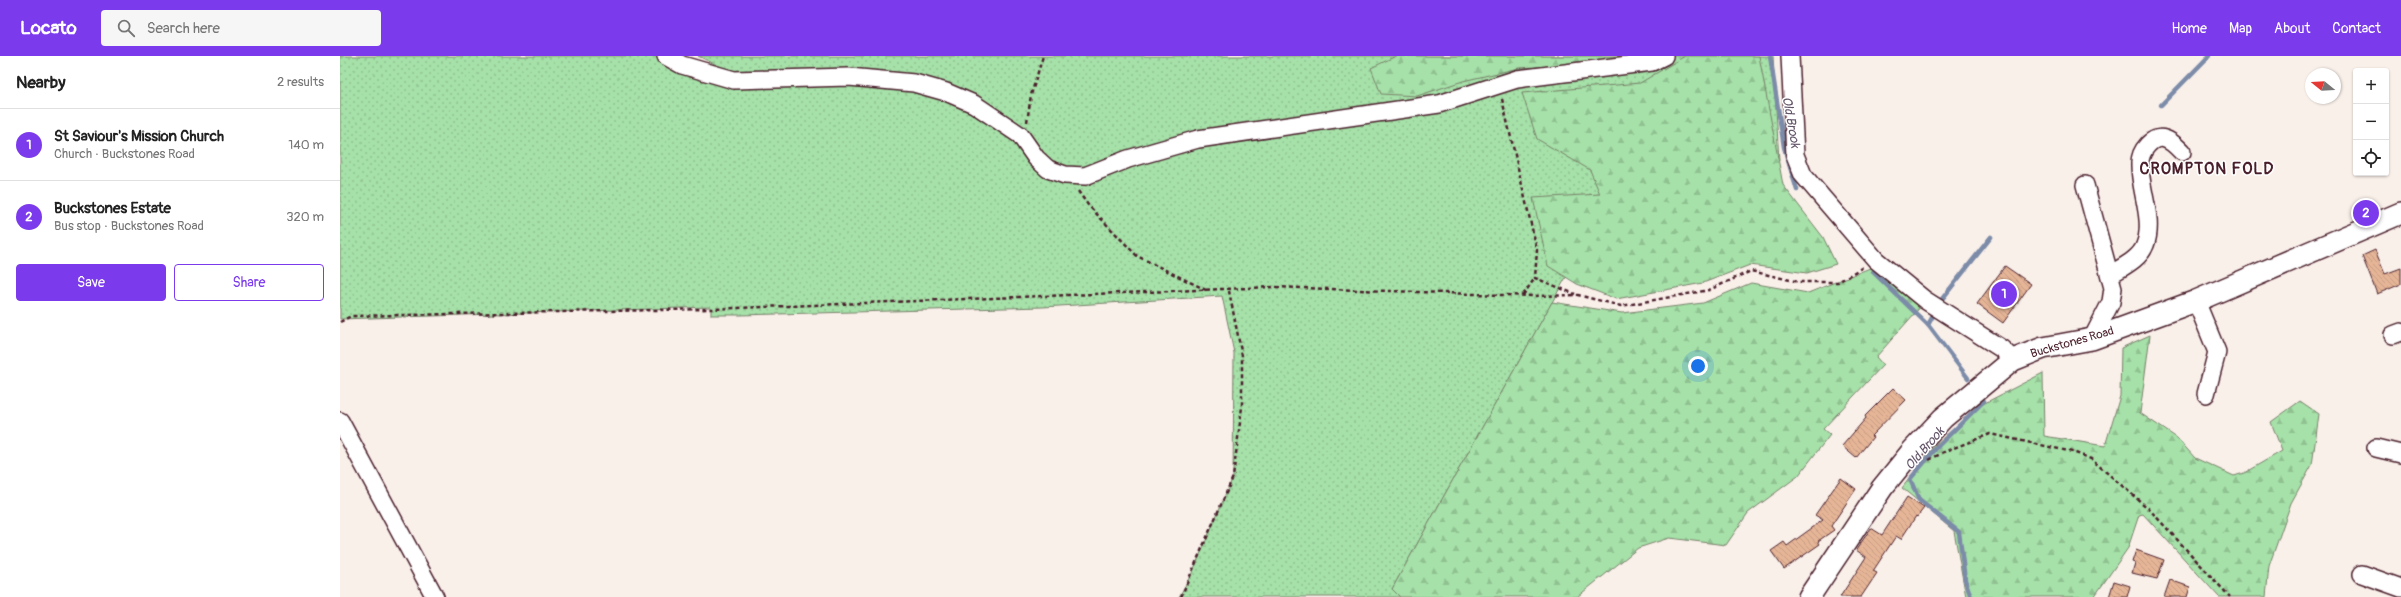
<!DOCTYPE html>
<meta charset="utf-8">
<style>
:root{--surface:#fff;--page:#f6f6f6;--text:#222;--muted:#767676;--line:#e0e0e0;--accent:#7c3aed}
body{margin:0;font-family:Pangolin,sans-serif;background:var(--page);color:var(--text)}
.controls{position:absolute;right:12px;top:12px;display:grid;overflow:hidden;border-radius:4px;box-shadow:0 1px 3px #0004}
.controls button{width:36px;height:36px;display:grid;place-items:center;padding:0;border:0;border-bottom:1px solid var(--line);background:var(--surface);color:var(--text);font:20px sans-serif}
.compass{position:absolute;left:1965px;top:12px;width:36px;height:36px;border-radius:50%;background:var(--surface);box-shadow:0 1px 3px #0004;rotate:288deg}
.you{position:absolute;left:1358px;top:310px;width:14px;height:14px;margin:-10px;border:3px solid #fff;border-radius:50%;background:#1a73e8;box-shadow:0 0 0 6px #1a73e833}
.badge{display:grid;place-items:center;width:26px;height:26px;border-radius:50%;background:var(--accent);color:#fff;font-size:13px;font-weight:700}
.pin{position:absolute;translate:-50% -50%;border:2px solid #fff;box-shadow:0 1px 4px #0006}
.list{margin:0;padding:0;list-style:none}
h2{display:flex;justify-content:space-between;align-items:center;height:52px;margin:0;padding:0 16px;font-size:17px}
h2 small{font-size:13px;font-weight:400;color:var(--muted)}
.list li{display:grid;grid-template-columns:26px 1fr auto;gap:12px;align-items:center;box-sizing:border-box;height:72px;padding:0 16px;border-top:1px solid var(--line)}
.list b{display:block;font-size:15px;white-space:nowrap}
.list p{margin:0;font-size:13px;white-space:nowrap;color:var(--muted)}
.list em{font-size:13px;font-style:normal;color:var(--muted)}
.actions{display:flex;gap:8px;padding:12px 16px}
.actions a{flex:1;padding:9px 0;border:1px solid var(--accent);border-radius:4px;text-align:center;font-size:14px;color:var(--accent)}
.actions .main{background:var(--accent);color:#fff}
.icon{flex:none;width:22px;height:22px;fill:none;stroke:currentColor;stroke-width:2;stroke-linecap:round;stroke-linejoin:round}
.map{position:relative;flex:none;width:2061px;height:541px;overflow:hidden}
header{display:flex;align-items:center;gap:24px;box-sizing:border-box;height:56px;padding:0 20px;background:var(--accent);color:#fff}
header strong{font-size:19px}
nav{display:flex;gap:22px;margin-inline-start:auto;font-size:14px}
.search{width:280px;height:36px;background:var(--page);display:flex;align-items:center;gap:10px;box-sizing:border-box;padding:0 14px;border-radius:4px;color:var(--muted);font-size:15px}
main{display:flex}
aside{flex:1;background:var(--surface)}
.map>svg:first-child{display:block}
</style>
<header>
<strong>Locato</strong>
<div class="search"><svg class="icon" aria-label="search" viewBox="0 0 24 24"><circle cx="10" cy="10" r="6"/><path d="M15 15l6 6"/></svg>Search here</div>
<nav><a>Home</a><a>Map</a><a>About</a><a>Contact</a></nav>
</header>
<main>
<aside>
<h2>Nearby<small>2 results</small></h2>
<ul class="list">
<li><span class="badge">1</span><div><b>St Saviour's Mission Church</b><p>Church · Buckstones Road</p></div><em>140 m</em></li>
<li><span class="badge">2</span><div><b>Buckstones Estate</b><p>Bus stop · Buckstones Road</p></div><em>320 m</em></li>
</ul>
<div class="actions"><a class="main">Save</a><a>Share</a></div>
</aside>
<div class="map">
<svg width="2061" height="541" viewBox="0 0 2061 541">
<defs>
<pattern id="grass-dots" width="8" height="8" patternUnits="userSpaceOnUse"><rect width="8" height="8" fill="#a5e1a8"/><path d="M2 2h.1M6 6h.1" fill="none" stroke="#90c191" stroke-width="1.8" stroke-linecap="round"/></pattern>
<pattern id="forest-firs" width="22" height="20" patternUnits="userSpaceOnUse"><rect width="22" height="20" fill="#a5e1a8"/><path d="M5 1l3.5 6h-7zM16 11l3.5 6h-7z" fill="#90c191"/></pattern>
<pattern id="building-back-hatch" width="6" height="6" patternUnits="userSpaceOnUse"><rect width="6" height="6" fill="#e6b597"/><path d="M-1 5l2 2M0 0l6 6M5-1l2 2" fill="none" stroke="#c79b82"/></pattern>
</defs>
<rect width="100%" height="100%" fill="#faf0ea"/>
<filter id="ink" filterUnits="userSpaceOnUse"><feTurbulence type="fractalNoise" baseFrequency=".025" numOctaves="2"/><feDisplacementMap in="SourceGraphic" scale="8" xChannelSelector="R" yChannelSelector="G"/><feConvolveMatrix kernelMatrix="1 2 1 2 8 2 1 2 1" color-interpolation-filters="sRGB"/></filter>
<g filter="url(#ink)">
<path fill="url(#grass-dots)" stroke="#78806a" d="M0 0H316L335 12 382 28 383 12 358 0H1433L1439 105 1239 198 1052 533 1060 541H839L853 515 893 421 894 297 882 240 703 251 400 259H371V251L0 263Z"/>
<g fill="url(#forest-firs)" stroke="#78806a">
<path d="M1056 0H1294L1277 6 1179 12 1123 25 1077 40 1041 38 1031 12Z"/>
<path d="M1345 0H1419L1443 129 1483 181 1496 208 1467 217 1410 209 1363 227 1276 243 1237 228 1208 210 1193 142 1260 138 1250 114 1197 83 1182 37 1300 27Z"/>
<path d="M1535 210 1583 248 1536 301 1543 309 1483 373 1490 379 1458 420 1408 457 1386 489 1329 482 1298 492 1237 541H1060L1052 533 1212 246 1282 257 1363 247 1411 227 1468 237Z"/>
<path d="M1810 279 1800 357 1837 382 1855 402 1894 420 1904 417 1942 395 1931 366 1960 345 1979 358 1972 409 1951 447 1929 510 1926 541H1879L1803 458 1799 459 1788 492 1754 541H1626L1614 475 1562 432 1595 389 1639 350 1703 317 1704 380 1765 390 1780 340 1781 292Z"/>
</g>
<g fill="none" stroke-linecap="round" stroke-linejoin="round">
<g stroke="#7b8ba8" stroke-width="4.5">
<path d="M1430 0 1444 91 1457 134"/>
<path d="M1821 49 1869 0"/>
<path d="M1533 216 1588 269 1628 322"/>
<path d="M1588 269 1602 243 1651 181"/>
<path d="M1631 541 1625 524 1619 476 1579 444 1570 423 1599 389 1644 345"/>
</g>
</g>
<g fill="url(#building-back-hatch)" stroke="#4a1f2b">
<path d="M2035 194 2045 218 2061 212V228L2037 238 2022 200Z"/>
<path d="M1665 210 1691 228 1663 267 1637 248Z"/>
<path d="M1553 332 1566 344 1531 380 1533 381 1516 402 1502 390 1526 362 1525 360Z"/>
<path d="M1501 422 1516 433 1491 470 1494 474 1478 485 1480 488 1444 513 1431 495 1444 486 1447 490 1483 464 1475 459Z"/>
<path d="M1567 441 1584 452 1577 461 1576 460 1561 483 1556 480 1533 515 1537 517 1521 541H1500L1526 501 1516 494 1531 472 1542 479Z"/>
<path d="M1796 494 1824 504 1817 523 1792 517 1795 507 1792 506Z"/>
<path d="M1830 524 1850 531 1847 541H1824Z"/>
<path d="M1774 525 1790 530 1787 541H1769Z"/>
</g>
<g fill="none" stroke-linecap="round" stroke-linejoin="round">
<defs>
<g id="minor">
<path d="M326 0 342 9 394 24 509 21 574 27 606 36 634 48 680 79 696 102 708 113 725 119 745 120 788 103 858 83 1099 48 1177 23 1312 6 1324 0"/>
<path d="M1450 0 1455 99 1463 119 1536 204 1585 244 1662 293 1673 304"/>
<path d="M1745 129 1773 232 1771 246 1752 283"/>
<path d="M1770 219C1782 211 1800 203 1805 189 1815 164 1799 133 1800 107 1800 95 1812 79 1825 83 1832 85 1837 91 1842 96"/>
<path d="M1856 245 1877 296 1866 338"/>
<path d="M2053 279 2061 276"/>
<path d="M0 365 95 541"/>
<path d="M2036 392 2061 398"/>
<path d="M2022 518 2061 532"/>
</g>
<path id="major" d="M1469 541 1542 432 1572 395 1603 362 1673 304 1703 292 1752 283 1856 245 2061 157"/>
</defs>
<use href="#minor" stroke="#4a1f2b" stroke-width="20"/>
<use href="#major" stroke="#4a1f2b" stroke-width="24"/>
<g stroke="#4a1f2b" stroke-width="2.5" stroke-dasharray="4 3" stroke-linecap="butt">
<path d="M1162 43 1197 194 1195 222 1235 238"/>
<path d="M687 66 691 39 703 0"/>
<path d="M738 135 748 149 797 200 868 235"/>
<path d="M1183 239 1195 222"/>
<path d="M0 266 11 260 371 253 934 231 1192 240 1238 239 1281 250 1369 234 1411 215 1459 226H1498L1523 211"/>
<path d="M1589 404 1606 395 1650 378 1733 396 1751 403 1809 453 1890 541"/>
<path d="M841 541 893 421 902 351V300L889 235"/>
</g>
<use href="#minor" stroke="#fff" stroke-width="17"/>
<use href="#major" stroke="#fff" stroke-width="21"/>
</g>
</g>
<g text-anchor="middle" stroke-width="3" stroke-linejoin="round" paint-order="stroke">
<g font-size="12" fill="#4a1f2b" stroke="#fff">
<text transform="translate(1732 286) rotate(-16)" y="4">Buckstones Road</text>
</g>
<g font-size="13" font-style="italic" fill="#635569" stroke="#fff">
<text transform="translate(1452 66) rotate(80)" y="5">Old Brook</text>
<text transform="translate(1584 392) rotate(-49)" y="5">Old Brook</text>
</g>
<g font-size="16" font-weight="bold" letter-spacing="1" fill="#4a1f2b" stroke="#fff">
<text x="1867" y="118">CROMPTON FOLD</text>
</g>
</g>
</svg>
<div class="controls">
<button>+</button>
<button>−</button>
<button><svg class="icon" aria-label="locate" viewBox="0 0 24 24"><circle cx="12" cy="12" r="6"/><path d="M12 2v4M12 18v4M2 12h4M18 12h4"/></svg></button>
</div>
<svg class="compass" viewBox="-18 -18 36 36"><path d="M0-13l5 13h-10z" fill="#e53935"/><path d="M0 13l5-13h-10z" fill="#767676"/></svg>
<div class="you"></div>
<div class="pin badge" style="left:1664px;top:238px">1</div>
<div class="pin badge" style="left:2026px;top:157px">2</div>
</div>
</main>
